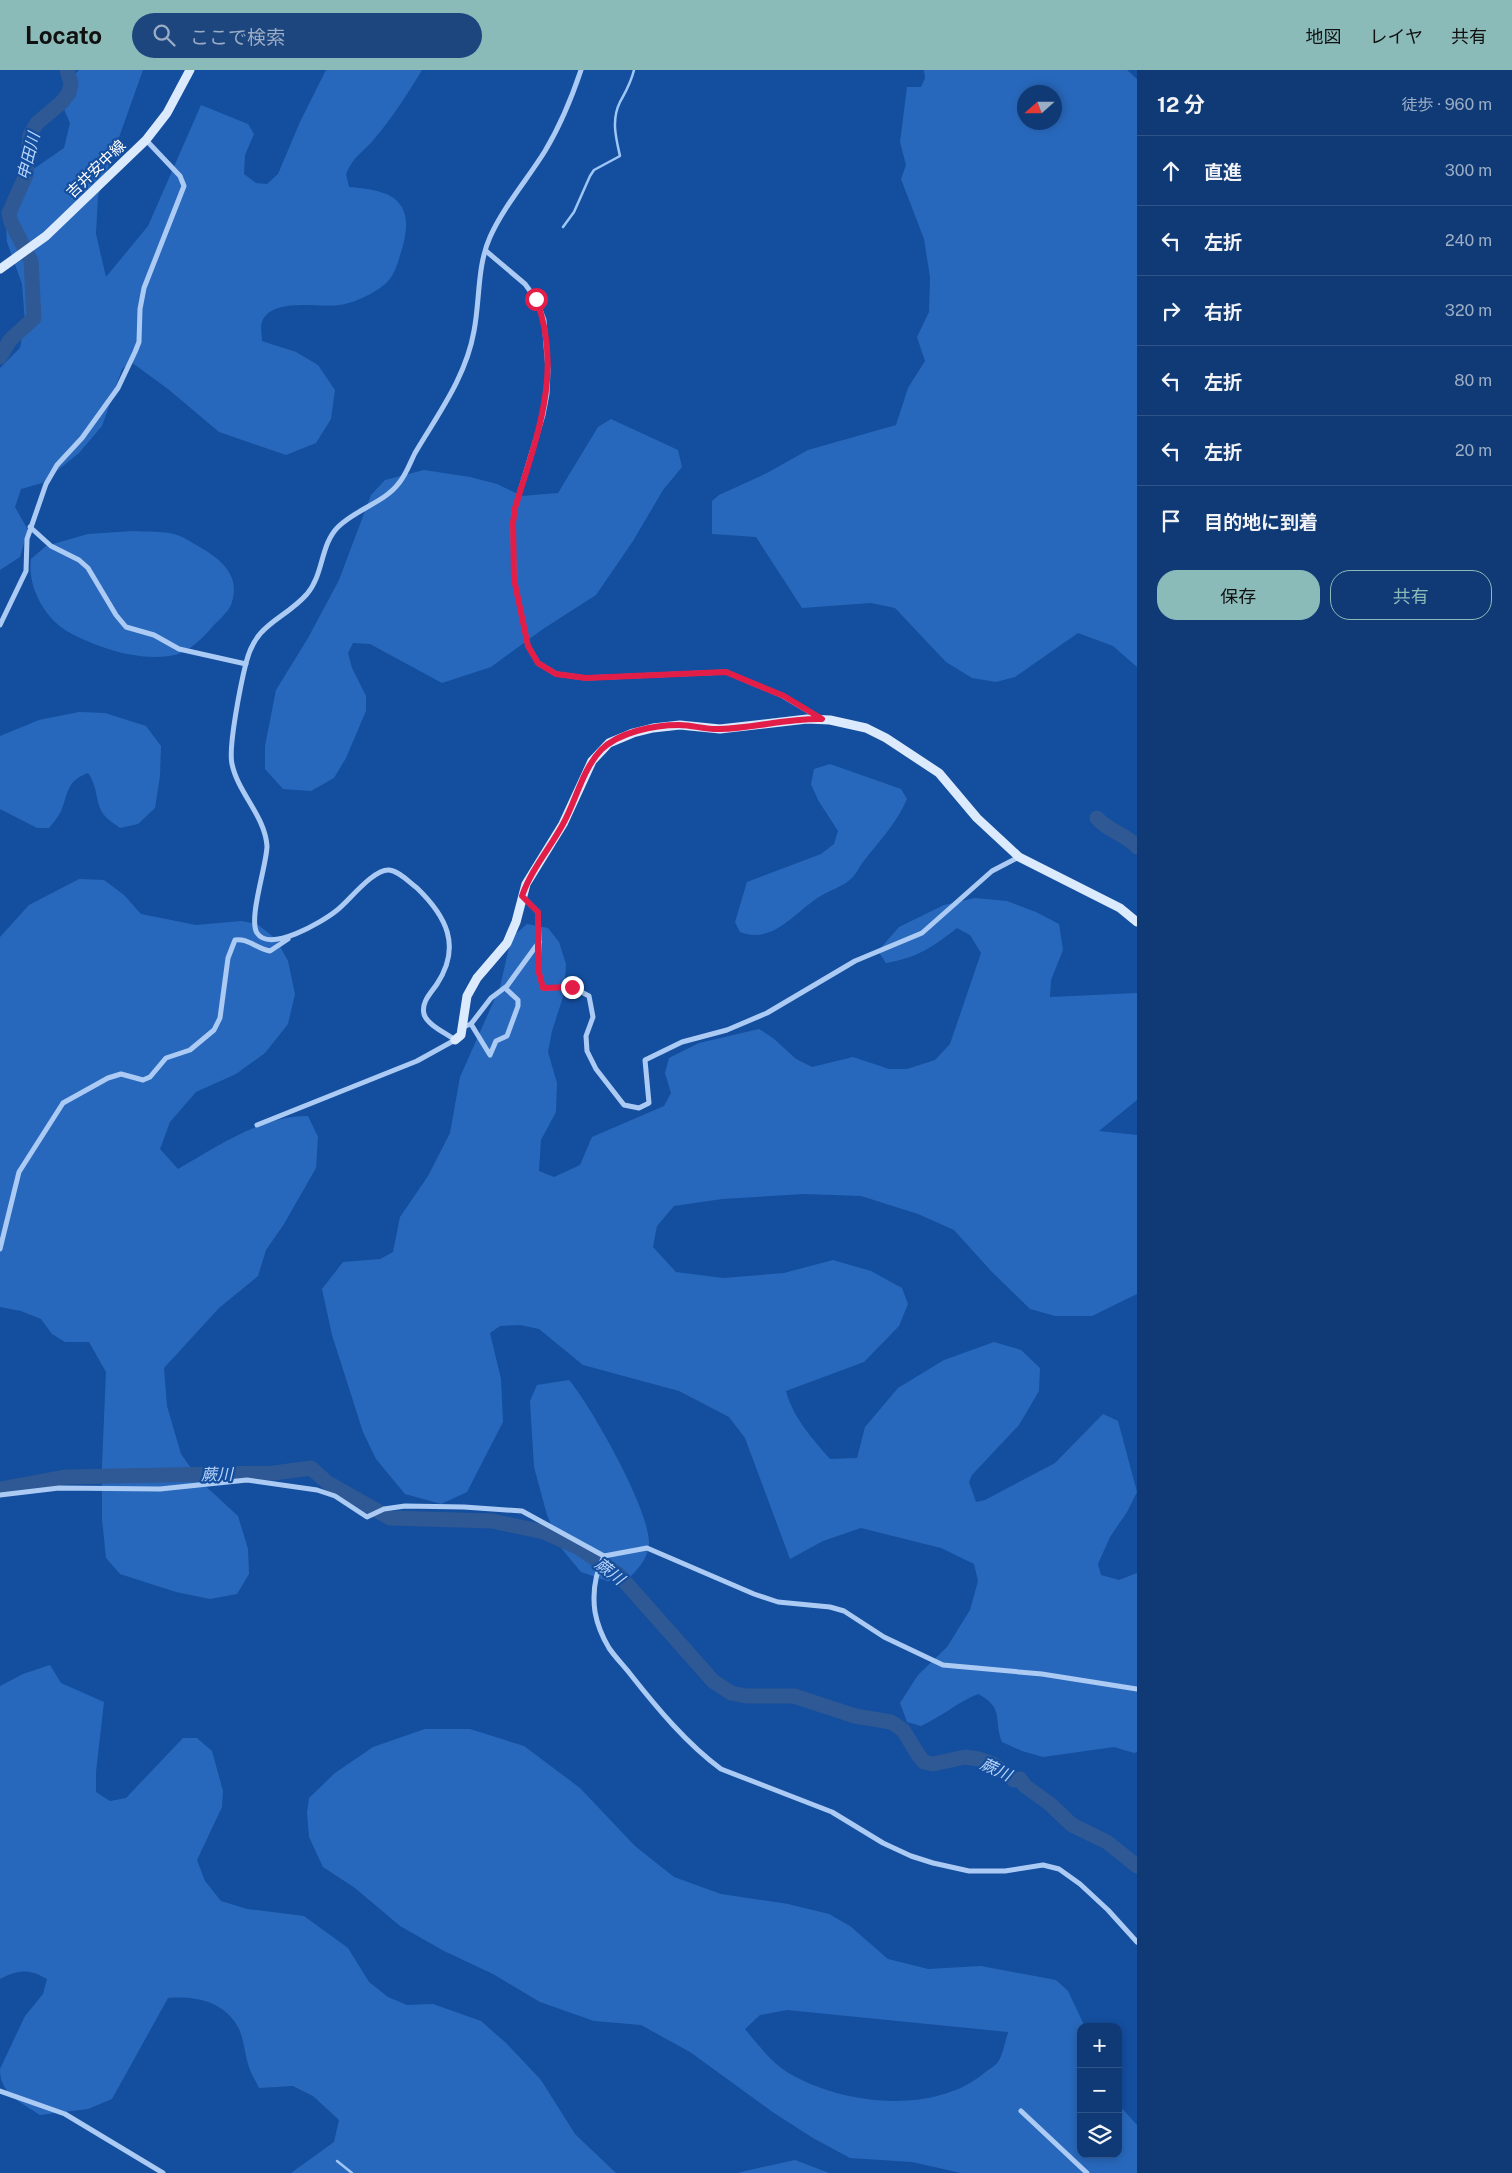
<!DOCTYPE html>
<html lang="ja">
<meta charset="utf-8">
<style>
:root{--surface:#0f3a76;--page:#1d457e;--text:#f1f3f6;--muted:#9badc5;--line:#2f5488;--accent:#8bbbb9}
body{margin:0;font-family:"Public Sans","Noto Sans JP",sans-serif;background:var(--page);color:var(--text)}
.controls{position:absolute;right:15px;bottom:15px;display:grid;overflow:hidden;border-radius:10px;box-shadow:0 2px 8px #0003}
.controls button{width:45px;height:45px;display:grid;place-items:center;padding:0;border:0;border-bottom:1px solid var(--line);background:var(--surface);color:var(--text);font:25px sans-serif}
.compass{position:absolute;left:1017px;top:15px;width:45px;height:45px;border-radius:50%;background:var(--surface);box-shadow:0 2px 8px #0003;rotate:249deg}
.stop{position:absolute;width:15px;height:15px;margin:-11px;border:4px solid #e11d48;border-radius:50%;background:#fff}
.stop.end{background:#e11d48;border-color:#fff;box-shadow:0 1px 5px #0008}
.list{margin:0;padding:0;list-style:none}
h2{display:flex;justify-content:space-between;align-items:center;height:65px;margin:0;padding:0 20px;font-size:21px}
h2 small{font-size:16px;font-weight:400;color:var(--muted)}
.list li{display:grid;grid-template-columns:32px 1fr auto;gap:15px;align-items:center;box-sizing:border-box;height:70px;padding:0 20px;border-top:1px solid var(--line)}
.list b{display:block;font-size:19px;white-space:nowrap}
.list em{font-size:16px;font-style:normal;color:var(--muted)}
.actions{display:flex;gap:10px;padding:15px 20px}
.actions a{flex:1;padding:11px 0;border:1px solid var(--accent);border-radius:20px;text-align:center;font-size:18px;color:var(--accent)}
.actions .main{background:var(--accent);color:#111}
.icon{flex:none;width:28px;height:28px;fill:none;stroke:currentColor;stroke-width:2;stroke-linecap:round;stroke-linejoin:round}
.map{position:relative;flex:none;width:1137px;height:2103px;overflow:hidden}
header{display:flex;align-items:center;gap:30px;box-sizing:border-box;height:70px;padding:0 25px;background:var(--accent);color:#111}
header strong{font-size:24px}
nav{display:flex;gap:28px;margin-inline-start:auto;font-size:18px}
.search{width:350px;height:45px;background:var(--page);display:flex;align-items:center;gap:12px;box-sizing:border-box;padding:0 18px;border-radius:28px;color:var(--muted);font-size:19px}
main{display:flex}
aside{flex:1;background:var(--surface)}
.map>svg:first-child{display:block}
</style>
<header>
<strong>Locato</strong>
<div class="search"><svg class="icon" aria-label="search" viewBox="0 0 24 24"><circle cx="10" cy="10" r="6"/><path d="M15 15l6 6"/></svg>ここで検索</div>
<nav><a>地図</a><a>レイヤ</a><a>共有</a></nav>
</header>
<main>
<div class="map">
<svg width="1137" height="2103" viewBox="0 0 1137 2103">
<rect width="100%" height="100%" fill="#144e9e"/>
<g fill="#2868bc" fill-rule="evenodd">
<path d="M79 0H143L98 126 96 164 106 207 148 156 201 35 248 54 254 64 245 85 244 104 256 113 267 114 278 104 300 52 326 0H422C408 23 393 47 375 68 363 83 355 84 346 104L349 117C393 120 416 131 402 179 399 188 396 202 389 210 380 221 353 234 339 235 319 238 271 227 262 252 260 258 262 266 262 271L296 282 318 295 335 320 331 349 316 373 286 385 219 362 168 319 131 292 122 299 102 356 79 383 42 413 21 419 15 437 28 460 20 487 0 500V298L20 278 25 252 22 214 7 172 5 144 32 100 64 78 70 53 63 37 76 23 72 7Z"/>
<path d="M924 0H1127L1137 9V597L1113 576 1078 563 1015 607 996 612 972 608 946 592 895 538 871 533 802 538 756 467 712 464V431L719 425 767 403 808 380 896 355 908 318 925 291 917 267 929 242 930 207 924 169 901 109 906 95 900 72 907 17H921L925 8ZM1024 22H1054V52H1024Z"/>
<path d="M611 349 678 380 682 397 663 420 633 471 596 525 543 559 491 597 442 613 370 574 353 573 348 583 352 598 366 626V641L346 688 334 708 311 721 283 719 265 699V676L276 620 308 568 339 510 371 425 385 410 424 400 470 407 497 414 522 426 558 423 598 357Z"/>
<path d="M133 461C146 462 162 461 174 464 182 466 191 472 198 476 221 489 242 506 231 535 228 542 219 550 214 555 204 567 190 581 175 585 140 592 102 579 72 564 46 551 27 518 31 489L46 476 88 464Z"/>
<path d="M79 642 105 643 146 656 161 676 160 706 155 738 138 754 120 758C115 754 108 750 104 745 95 733 98 716 88 703 66 711 69 722 61 741 58 747 53 753 49 758H37L0 739V666L39 650Z"/>
<path d="M830 694 901 719 907 729C897 753 879 771 863 792 859 797 857 803 852 808 843 817 830 820 819 827 794 843 772 875 740 862L735 852 747 812 821 784 834 774 838 761 818 730 811 714 814 699Z"/>
<path d="M79 809 104 810 124 825 141 844 196 855 241 851 257 854 276 869 288 891 295 924 288 954 265 983 236 1004 196 1022 170 1052 160 1079 178 1099C218 1076 261 1046 308 1046L318 1067 316 1098 284 1154 266 1180 258 1206 219 1238 164 1298 167 1336 181 1384 200 1411 238 1446 248 1479 249 1504 237 1524 210 1529 176 1522 120 1504 106 1488 102 1449V1395L106 1302 89 1272H65L52 1264 41 1249 21 1241 0 1237V867L29 835Z"/>
<path d="M975 828 1007 831 1036 842 1059 854 1063 880 1051 910 1050 927 1137 923V1030L1099 1061 1137 1065V1224L1092 1246H1055L1030 1239 992 1202 954 1160 918 1144 861 1126 804 1124 722 1129 674 1136 657 1156 653 1177 676 1202 723 1208 784 1203 833 1190 871 1201 902 1218 908 1234 899 1256 864 1292 786 1321C793 1348 812 1368 830 1389L857 1388 865 1357 898 1318 944 1290 994 1272 1021 1280 1040 1298 1039 1321 1019 1355 972 1405 969 1412 976 1432 985 1430 1055 1393 1103 1344 1118 1351 1137 1422 1127 1442 1110 1467 1098 1494 1101 1505 1119 1510 1137 1503V1682L1134 1683 1114 1677 1043 1687 1022 1681 1002 1672C993 1649 1005 1638 978 1624 958 1632 941 1647 921 1656L907 1652 900 1633 918 1605 947 1577 970 1540 978 1511 974 1494 941 1478 861 1458 823 1471 790 1489 745 1368 729 1347 679 1321 583 1295 539 1259 520 1255 500 1256 490 1263 501 1309 503 1352 467 1422 441 1434 405 1424 376 1389 363 1362 332 1265 322 1219 343 1192 380 1189 393 1182 400 1147 428 1106 450 1063 460 1007 500 917 511 868 527 854 548 858 559 872 566 894 564 924 552 961 548 982 557 1013 556 1042 541 1070 539 1101 554 1107 580 1095 592 1067 664 1036 671 1023 665 1003 669 988 699 973 759 959 773 968 796 989 812 997 853 987 889 999H907L935 990 950 974 981 883 970 865 957 858C933 877 917 888 886 893L878 881 899 857 944 835Z"/>
<path d="M569 1310C591 1336 651 1442 649 1475 648 1489 636 1501 627 1510L607 1511 581 1502 562 1479 547 1445 534 1397 530 1331 537 1315Z"/>
<path d="M50 1595 61 1613 104 1632 96 1702V1722L110 1731 126 1728 183 1668H197L212 1681 223 1721 222 1737 197 1790 205 1811 221 1831 247 1839 304 1846 348 1878 369 1912 388 1927 407 1935 433 1934 481 1951 506 1973 541 2010 575 2064 616 2103H291L334 2072 339 2050 313 2026 293 2016 259 2018C256 2011 251 2004 249 1997 245 1985 244 1970 239 1959 225 1931 195 1926 168 1928L112 2029 88 2039 40 2045C21 2032 0 2025 0 1999L25 1946 43 1924 47 1909C28 1898 18 1900 0 1909V1616L23 1604Z"/>
<path d="M425 1659H470L524 1676 580 1718 635 1776 674 1807 721 1824 788 1834 829 1844 850 1856 888 1889 928 1899 981 1896 1056 1910 1068 1921 1085 1957H1081V2084H1118V2034L1137 2055V2103H961L912 2092 850 2088 813 2068 774 2043 690 1982 641 1955 594 1951 540 1932 493 1904 444 1881 400 1856 355 1818 323 1797 309 1767 307 1743 309 1728 335 1703 373 1677ZM787 1940 1008 1962V1963C1005 1971 1003 1985 998 1992 995 1996 988 2000 983 2004 934 2044 847 2035 794 2006 773 1995 760 1977 745 1959L760 1945Z"/>
<path d="M795 2090 829 2103H738L745 2101Z"/>
</g>
<g fill="none" stroke-linecap="round" stroke-linejoin="round">
<g stroke="#9ec6f6" stroke-width="2.5">
<path d="M563 157 574 142 590 106 594 100 620 86C616 68 611 50 620 32 626 21 631 13 634 0"/>
<path d="M337 2091 352 2103"/>
</g>
<g stroke="#2f5994" stroke-width="15">
<path d="M0 287 10 270 34 248 31 191 11 152 9 143 26 105 30 65 37 53 61 33 69 23 71 13 67 0"/>
<path d="M1097 748C1109 762 1128 765 1137 777"/>
<path d="M0 1419 66 1407 274 1403 311 1398 328 1413 390 1448 492 1451 544 1462 579 1478 618 1504 713 1611 731 1623 746 1626H794L855 1646 891 1652 903 1660 919 1686 924 1692 933 1694 965 1687 979 1689 993 1694 1014 1710 1020 1709 1025 1716 1050 1734 1072 1755 1107 1772 1137 1796"/>
</g>
<g stroke="#accbf4" stroke-width="5">
<path d="M486 181 525 214 536 229 544 250 548 300 547 324 543 345 515 438 513 453 514 509 528 576 538 593 556 604 586 608 726 602 783 626 820 648"/>
<path d="M30 457 51 476 79 490 88 498 116 545 126 557 154 565 179 579 246 594"/>
<path d="M0 555 26 501 27 469 46 414 57 395 82 368 118 318 135 282 139 272 140 239 144 218 184 116 180 106 146 70"/>
<path d="M523 827 538 842 539 872"/>
<path d="M471 954 490 985 496 971 507 966 518 936V930L505 918"/>
<path d="M463 957 471 954 491 928 507 916 539 872 538 899 543 918 572 917 589 926 593 947 586 966 587 981 596 999 624 1035 639 1038 649 1033 645 990 682 972 727 960 767 943 855 891 922 863 992 801 1019 787"/>
<path d="M257 1055 417 991 455 970C446 963 427 955 424 944 421 932 431 923 437 914 462 876 446 846 417 818 409 812 399 801 389 800 373 799 349 831 336 841 322 852 270 883 257 863 248 849 267 794 267 776 265 746 238 723 232 694 228 677 241 613 246 593 256 552 283 551 307 524 324 504 320 475 338 457 356 439 384 433 399 413 406 405 410 393 415 383 438 344 466 307 474 261 480 230 477 196 490 167 504 136 527 110 545 81 560 56 572 27 581 0"/>
<path d="M0 1179 19 1102 63 1033 108 1008 121 1004 143 1010 150 1007 166 988 190 980 214 960 220 948 228 888 235 870C248 868 257 879 270 881L288 869"/>
<path d="M0 1425 59 1418 160 1419 247 1410 317 1420 335 1426 367 1447 384 1439 405 1436 464 1437 522 1441 604 1486 647 1478 754 1524 778 1532 830 1537 844 1541 884 1567 943 1595 1042 1604 1137 1619"/>
<path d="M604 1486C595 1504 592 1521 595 1542 597 1553 603 1568 609 1578 615 1587 624 1596 631 1605 657 1638 687 1674 721 1699L832 1742 883 1773 911 1786 933 1793 969 1801H1005L1043 1795 1059 1799 1080 1814 1108 1840 1137 1872"/>
<path d="M0 2021 65 2044 163 2103"/>
<path d="M1021 2041 1087 2103"/>
</g>
<g stroke="#dceafd" stroke-width="9">
<path d="M0 199 46 166 146 70 167 43 190 0"/>
<path d="M455 970 461 965 467 926 477 908 507 873 516 852 526 814 563 754 592 691 609 673 633 663 653 658 680 655 720 659 807 649 830 650 866 658 886 668 939 703 977 748 1019 787 1120 838 1137 852"/>
</g>
</g>
<g fill="none" stroke-linecap="round" stroke-linejoin="round">
<path stroke="#e11d48" stroke-width="6" d="M536 229C564 300 536 369 515 438L513 453 514 509 528 576 538 593 556 604 586 608 726 602 784 626 822 649C788 648 755 658 720 659 707 660 693 655 679 655 654 655 619 662 601 680 582 700 576 731 563 754 550 778 531 800 522 826L538 842V899L543 918 572 917"/>
</g>
<g text-anchor="middle" stroke-width="4.5" stroke-linejoin="round" paint-order="stroke">
<g font-size="15" fill="#fff" stroke="#144e9e">
<text transform="translate(96 99) rotate(-44)" y="5">吉井安中線</text>
</g>
<g font-size="16" font-style="italic" fill="#b9d5fa" stroke="#144e9e">
<text transform="translate(28 86) rotate(-76)" y="6">申田川</text>
<text transform="translate(217 1404) rotate(-1)" y="6">蕨川</text>
<text transform="translate(610 1501) rotate(38)" y="6">蕨川</text>
<text transform="translate(996 1699) rotate(25)" y="6">蕨川</text>
</g>
</g>
</svg>
<div class="controls">
<button>+</button>
<button>−</button>
<button><svg class="icon" aria-label="layers" viewBox="0 0 24 24"><path d="M12 4l9 5-9 5-9-5zM3 14l9 5 9-5"/></svg></button>
</div>
<svg class="compass" viewBox="-18 -18 36 36"><path d="M0-13l5 13h-10z" fill="#e53935"/><path d="M0 13l5-13h-10z" fill="#9badc5"/></svg>
<div class="stop" style="left:536px;top:229px"></div>
<div class="stop end" style="left:572px;top:917px"></div>
</div>
<aside>
<h2>12 分<small>徒歩 · 960 m</small></h2>
<ul class="list">
<li><svg class="icon" aria-label="ahead" viewBox="0 0 24 24"><path d="M12 20V5M6 11l6-6 6 6"/></svg><div><b>直進</b></div><em>300 m</em></li>
<li><svg class="icon" aria-label="left" viewBox="0 0 24 24"><path d="M17 20v-9H6M10 6l-5 5 5 5"/></svg><div><b>左折</b></div><em>240 m</em></li>
<li><svg class="icon" aria-label="right" viewBox="0 0 24 24"><path d="M7 20v-9h11M14 6l5 5-5 5"/></svg><div><b>右折</b></div><em>320 m</em></li>
<li><svg class="icon" aria-label="left" viewBox="0 0 24 24"><path d="M17 20v-9H6M10 6l-5 5 5 5"/></svg><div><b>左折</b></div><em>80 m</em></li>
<li><svg class="icon" aria-label="left" viewBox="0 0 24 24"><path d="M17 20v-9H6M10 6l-5 5 5 5"/></svg><div><b>左折</b></div><em>20 m</em></li>
<li><svg class="icon" aria-label="arrive" viewBox="0 0 24 24"><path d="M6 21V4h12l-3 4 3 4H6"/></svg><div><b>目的地に到着</b></div></li>
</ul>
<div class="actions"><a class="main">保存</a><a>共有</a></div>
</aside>
</main>
